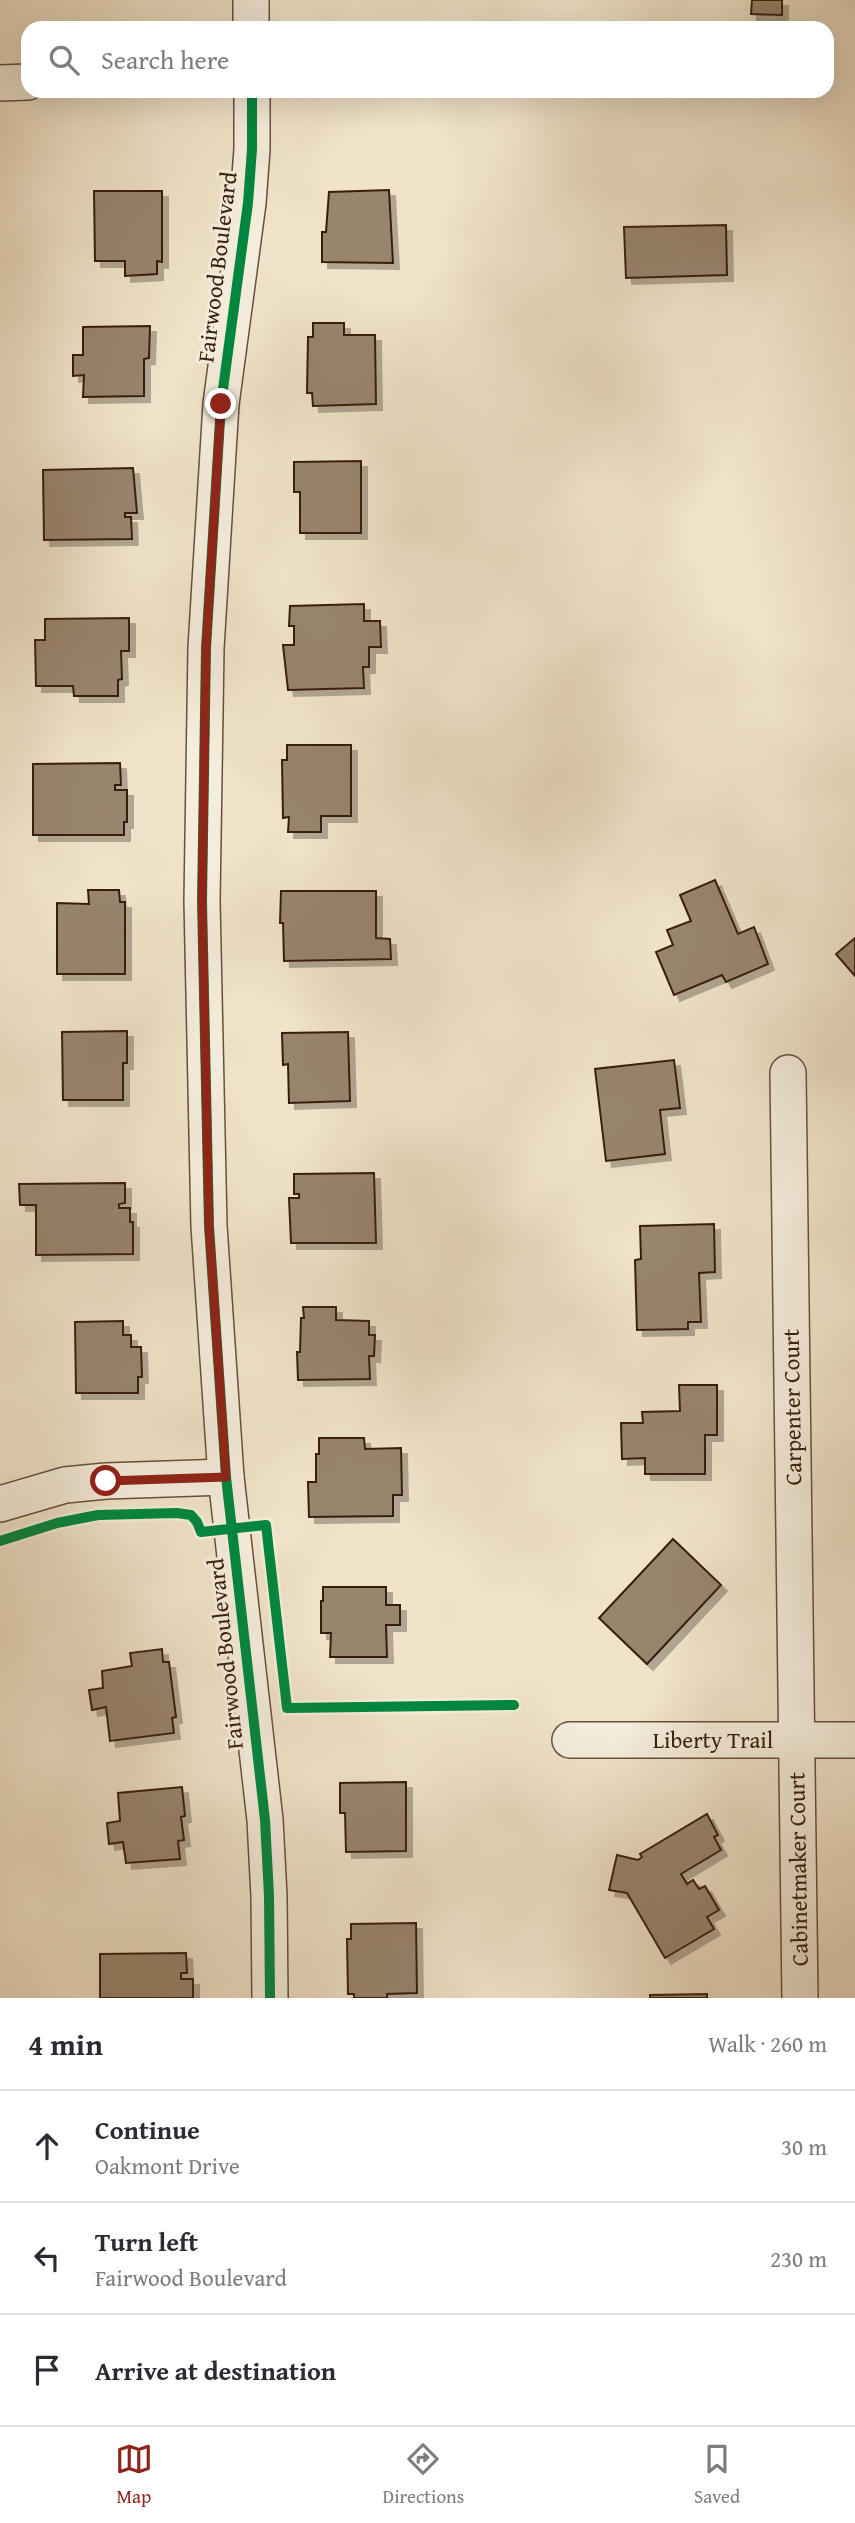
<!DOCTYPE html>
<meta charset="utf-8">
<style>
:root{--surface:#fff;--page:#f7f7f7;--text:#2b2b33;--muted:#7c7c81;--line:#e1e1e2;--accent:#8f2418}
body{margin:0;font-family:"Gentium Book Plus",serif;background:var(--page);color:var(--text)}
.stop{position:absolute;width:21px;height:21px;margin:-16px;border:5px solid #8f2418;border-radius:50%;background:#fff}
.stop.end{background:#8f2418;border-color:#fff;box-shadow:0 2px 7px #0008}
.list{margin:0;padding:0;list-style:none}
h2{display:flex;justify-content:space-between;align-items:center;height:91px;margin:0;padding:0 28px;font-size:30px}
h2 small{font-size:23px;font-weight:400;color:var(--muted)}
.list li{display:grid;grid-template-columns:46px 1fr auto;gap:21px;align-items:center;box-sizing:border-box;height:112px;padding:0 28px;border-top:2px solid var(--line)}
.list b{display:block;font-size:26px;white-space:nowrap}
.list p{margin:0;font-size:23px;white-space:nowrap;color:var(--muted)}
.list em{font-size:23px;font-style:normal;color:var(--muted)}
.icon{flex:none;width:38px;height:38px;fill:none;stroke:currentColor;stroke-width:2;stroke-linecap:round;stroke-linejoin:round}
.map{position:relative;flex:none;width:855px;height:1998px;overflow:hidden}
.search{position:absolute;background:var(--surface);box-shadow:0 7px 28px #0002;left:21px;right:21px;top:21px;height:77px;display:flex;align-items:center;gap:18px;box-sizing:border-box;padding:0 24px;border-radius:21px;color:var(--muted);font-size:26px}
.sheet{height:427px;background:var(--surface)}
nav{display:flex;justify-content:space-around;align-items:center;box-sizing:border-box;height:98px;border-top:2px solid var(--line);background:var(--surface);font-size:19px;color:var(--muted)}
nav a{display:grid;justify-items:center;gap:4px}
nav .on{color:var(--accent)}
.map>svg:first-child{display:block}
</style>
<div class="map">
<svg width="855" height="1998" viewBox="0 0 855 1998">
<defs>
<filter id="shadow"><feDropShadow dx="6" dy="6" stdDeviation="0" flood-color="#0004"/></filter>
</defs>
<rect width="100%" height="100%" fill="#f0e3c9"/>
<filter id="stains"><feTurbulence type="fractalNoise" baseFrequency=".00286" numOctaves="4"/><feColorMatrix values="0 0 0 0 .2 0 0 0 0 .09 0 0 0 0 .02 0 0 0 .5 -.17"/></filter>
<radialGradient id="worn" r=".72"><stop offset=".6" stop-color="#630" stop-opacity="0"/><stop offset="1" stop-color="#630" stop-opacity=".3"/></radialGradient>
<g fill="#98856e" stroke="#391f0c" stroke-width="2" filter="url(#shadow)">
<path d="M752 0H782V15L751 14Z"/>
<path d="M389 190 393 263 322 262V232H326L329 192Z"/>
<path d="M94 191H162V262L157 261V274L125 276V261H95Z"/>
<path d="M726 225 727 275 626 278 624 227Z"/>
<path d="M313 323H344V335H375L376 404 313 406 312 393H307L308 337H313Z"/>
<path d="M150 326 149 358 144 359V396L83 397 84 375 73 376V355H83V327Z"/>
<path d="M361 461V533H300V492H294V462Z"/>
<path d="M133 468 137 513H125V517H131L132 539 44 540 43 470Z"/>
<path d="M364 604V621H380L381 647H369V667H363L364 688 288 690 283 645H294V626H289L290 606Z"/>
<path d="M129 618V651H121L122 679 118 680V696H74L73 686H36L35 640H45V619Z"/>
<path d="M287 745H351V816H321V832H288L289 817 283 818 282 760H287Z"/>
<path d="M120 763 121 785H115V790H127V822H124V835H33V764Z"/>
<path d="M715 880 738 934 754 927 768 964 726 982 722 975 674 995 656 952 673 945 667 930 691 921 680 895Z"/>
<path d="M88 890H119L120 902H125V974H57V903L89 904Z"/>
<path d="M281 891H376V938L390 939 391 959 284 961 283 923H280Z"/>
<path d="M855 938V976L836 954Z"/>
<path d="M127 1031V1063H123V1100H63L62 1032Z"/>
<path d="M348 1032 350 1101 289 1103 288 1064 283 1065 282 1033Z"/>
<path d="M674 1060 680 1108 660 1110 665 1154 606 1161 595 1069Z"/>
<path d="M374 1173 376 1243H291L289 1198H299V1194H294V1174Z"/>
<path d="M125 1183V1203L119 1204V1208H130V1222H133V1254L36 1255V1205H20L19 1184Z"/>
<path d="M714 1224 715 1272 699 1273 701 1322H688V1329L637 1330 635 1260 641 1259 640 1226Z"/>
<path d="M303 1307H336V1320L369 1321V1335H375L374 1356H369L370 1379 298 1380 297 1352H300L301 1318H304Z"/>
<path d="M123 1321V1335H131V1347H141L142 1377H138V1393H76L75 1322Z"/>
<path d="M679 1385H717V1435H705V1474H645V1458L622 1459 621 1423H643L642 1412 680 1411Z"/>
<path d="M319 1438H364L365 1449 401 1448 402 1495H393V1516L309 1517 308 1482H316V1454H319Z"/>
<path d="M673 1539 721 1585 647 1664 599 1618Z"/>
<path d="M323 1587H386V1605H400V1625H386L387 1657H330L331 1633H321V1601H323Z"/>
<path d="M162 1649 163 1662H169L176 1717 172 1718 174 1733 110 1741 106 1707 92 1710 89 1690 103 1688 102 1671 132 1666 130 1653Z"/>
<path d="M406 1782V1851L346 1852 345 1813H340V1783Z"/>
<path d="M182 1787 185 1816 181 1817 184 1840 178 1841 180 1859 126 1863 123 1842 109 1844 107 1823 120 1821 118 1793Z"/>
<path d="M707 1814 718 1835 714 1837 721 1850 681 1874 687 1884 693 1880 699 1889 705 1886 719 1910 707 1917 714 1929 665 1958 627 1893 609 1890 617 1855 638 1860 642 1857 640 1854Z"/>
<path d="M416 1923 417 1993 387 1994V1998H354V1994H348L347 1939H351V1924Z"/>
<path d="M186 1953 187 1973H181V1979H193V1998H100V1954Z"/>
<path d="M707 1994V1998H650V1995Z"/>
</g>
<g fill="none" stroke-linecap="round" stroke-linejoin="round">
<defs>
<g id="street">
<path d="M251 0V28"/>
<path d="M0 83 28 82"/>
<path d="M252 91V149L248 203 221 404 206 648 202 901 209 1226 226 1477 265 1820 269 1896 270 1998"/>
<path d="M788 1073 800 1998"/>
<path d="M0 1504 65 1485 106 1481 226 1477"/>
<path d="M570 1740H855"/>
</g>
</defs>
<use href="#street" stroke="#67503b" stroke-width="38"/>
<use href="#street" stroke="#f5eddc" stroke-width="35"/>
<defs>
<g id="cycleway">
<path d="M252 91V149L248 203 221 404 206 648 202 901 209 1226 226 1477 265 1820 269 1896 270 1998"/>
<path d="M0 1541 57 1523 98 1515 177 1513 191 1515 197 1522 201 1532 266 1525 287 1708 514 1705"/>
</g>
</defs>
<use href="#cycleway" stroke="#f5eddc" stroke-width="15"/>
<use href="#cycleway" stroke="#00873e" stroke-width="10"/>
</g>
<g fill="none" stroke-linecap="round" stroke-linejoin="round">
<path stroke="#8f2418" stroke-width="9" d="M106 1481 226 1477 209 1226 202 901 206 648 221 404"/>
</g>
<g text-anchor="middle" stroke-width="6" stroke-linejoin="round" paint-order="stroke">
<g font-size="23" fill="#391f0c" stroke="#f5eddc">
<text transform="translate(217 267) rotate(-83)" y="8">Fairwood Boulevard</text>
<text transform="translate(792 1407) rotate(-91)" y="8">Carpenter Court</text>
<text transform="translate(225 1654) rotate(-96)" y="8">Fairwood Boulevard</text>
<text x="713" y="1748">Liberty Trail</text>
<text transform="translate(798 1869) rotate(-91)" y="8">Cabinetmaker Court</text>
</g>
</g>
<rect width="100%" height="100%" filter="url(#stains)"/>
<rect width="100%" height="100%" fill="url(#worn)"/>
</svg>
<div class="stop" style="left:106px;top:1481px"></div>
<div class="stop end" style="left:221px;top:404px"></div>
<div class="search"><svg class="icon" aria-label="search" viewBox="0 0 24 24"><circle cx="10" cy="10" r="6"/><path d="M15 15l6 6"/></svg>Search here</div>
</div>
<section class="sheet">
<h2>4 min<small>Walk · 260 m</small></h2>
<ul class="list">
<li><svg class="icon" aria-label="ahead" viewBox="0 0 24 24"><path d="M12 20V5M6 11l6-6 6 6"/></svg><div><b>Continue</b><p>Oakmont Drive</p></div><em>30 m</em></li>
<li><svg class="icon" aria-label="left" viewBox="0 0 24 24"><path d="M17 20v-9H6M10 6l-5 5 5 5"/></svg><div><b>Turn left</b><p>Fairwood Boulevard</p></div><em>230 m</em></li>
<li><svg class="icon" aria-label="arrive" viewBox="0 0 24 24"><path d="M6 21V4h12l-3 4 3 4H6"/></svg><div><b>Arrive at destination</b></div></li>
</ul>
</section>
<nav>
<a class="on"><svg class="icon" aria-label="map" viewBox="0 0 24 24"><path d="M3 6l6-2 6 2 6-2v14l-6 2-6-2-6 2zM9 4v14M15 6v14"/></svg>Map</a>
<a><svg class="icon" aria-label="directions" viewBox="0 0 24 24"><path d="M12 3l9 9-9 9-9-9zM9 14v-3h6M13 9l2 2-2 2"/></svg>Directions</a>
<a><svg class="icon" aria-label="saved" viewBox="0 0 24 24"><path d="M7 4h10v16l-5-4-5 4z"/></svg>Saved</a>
</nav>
